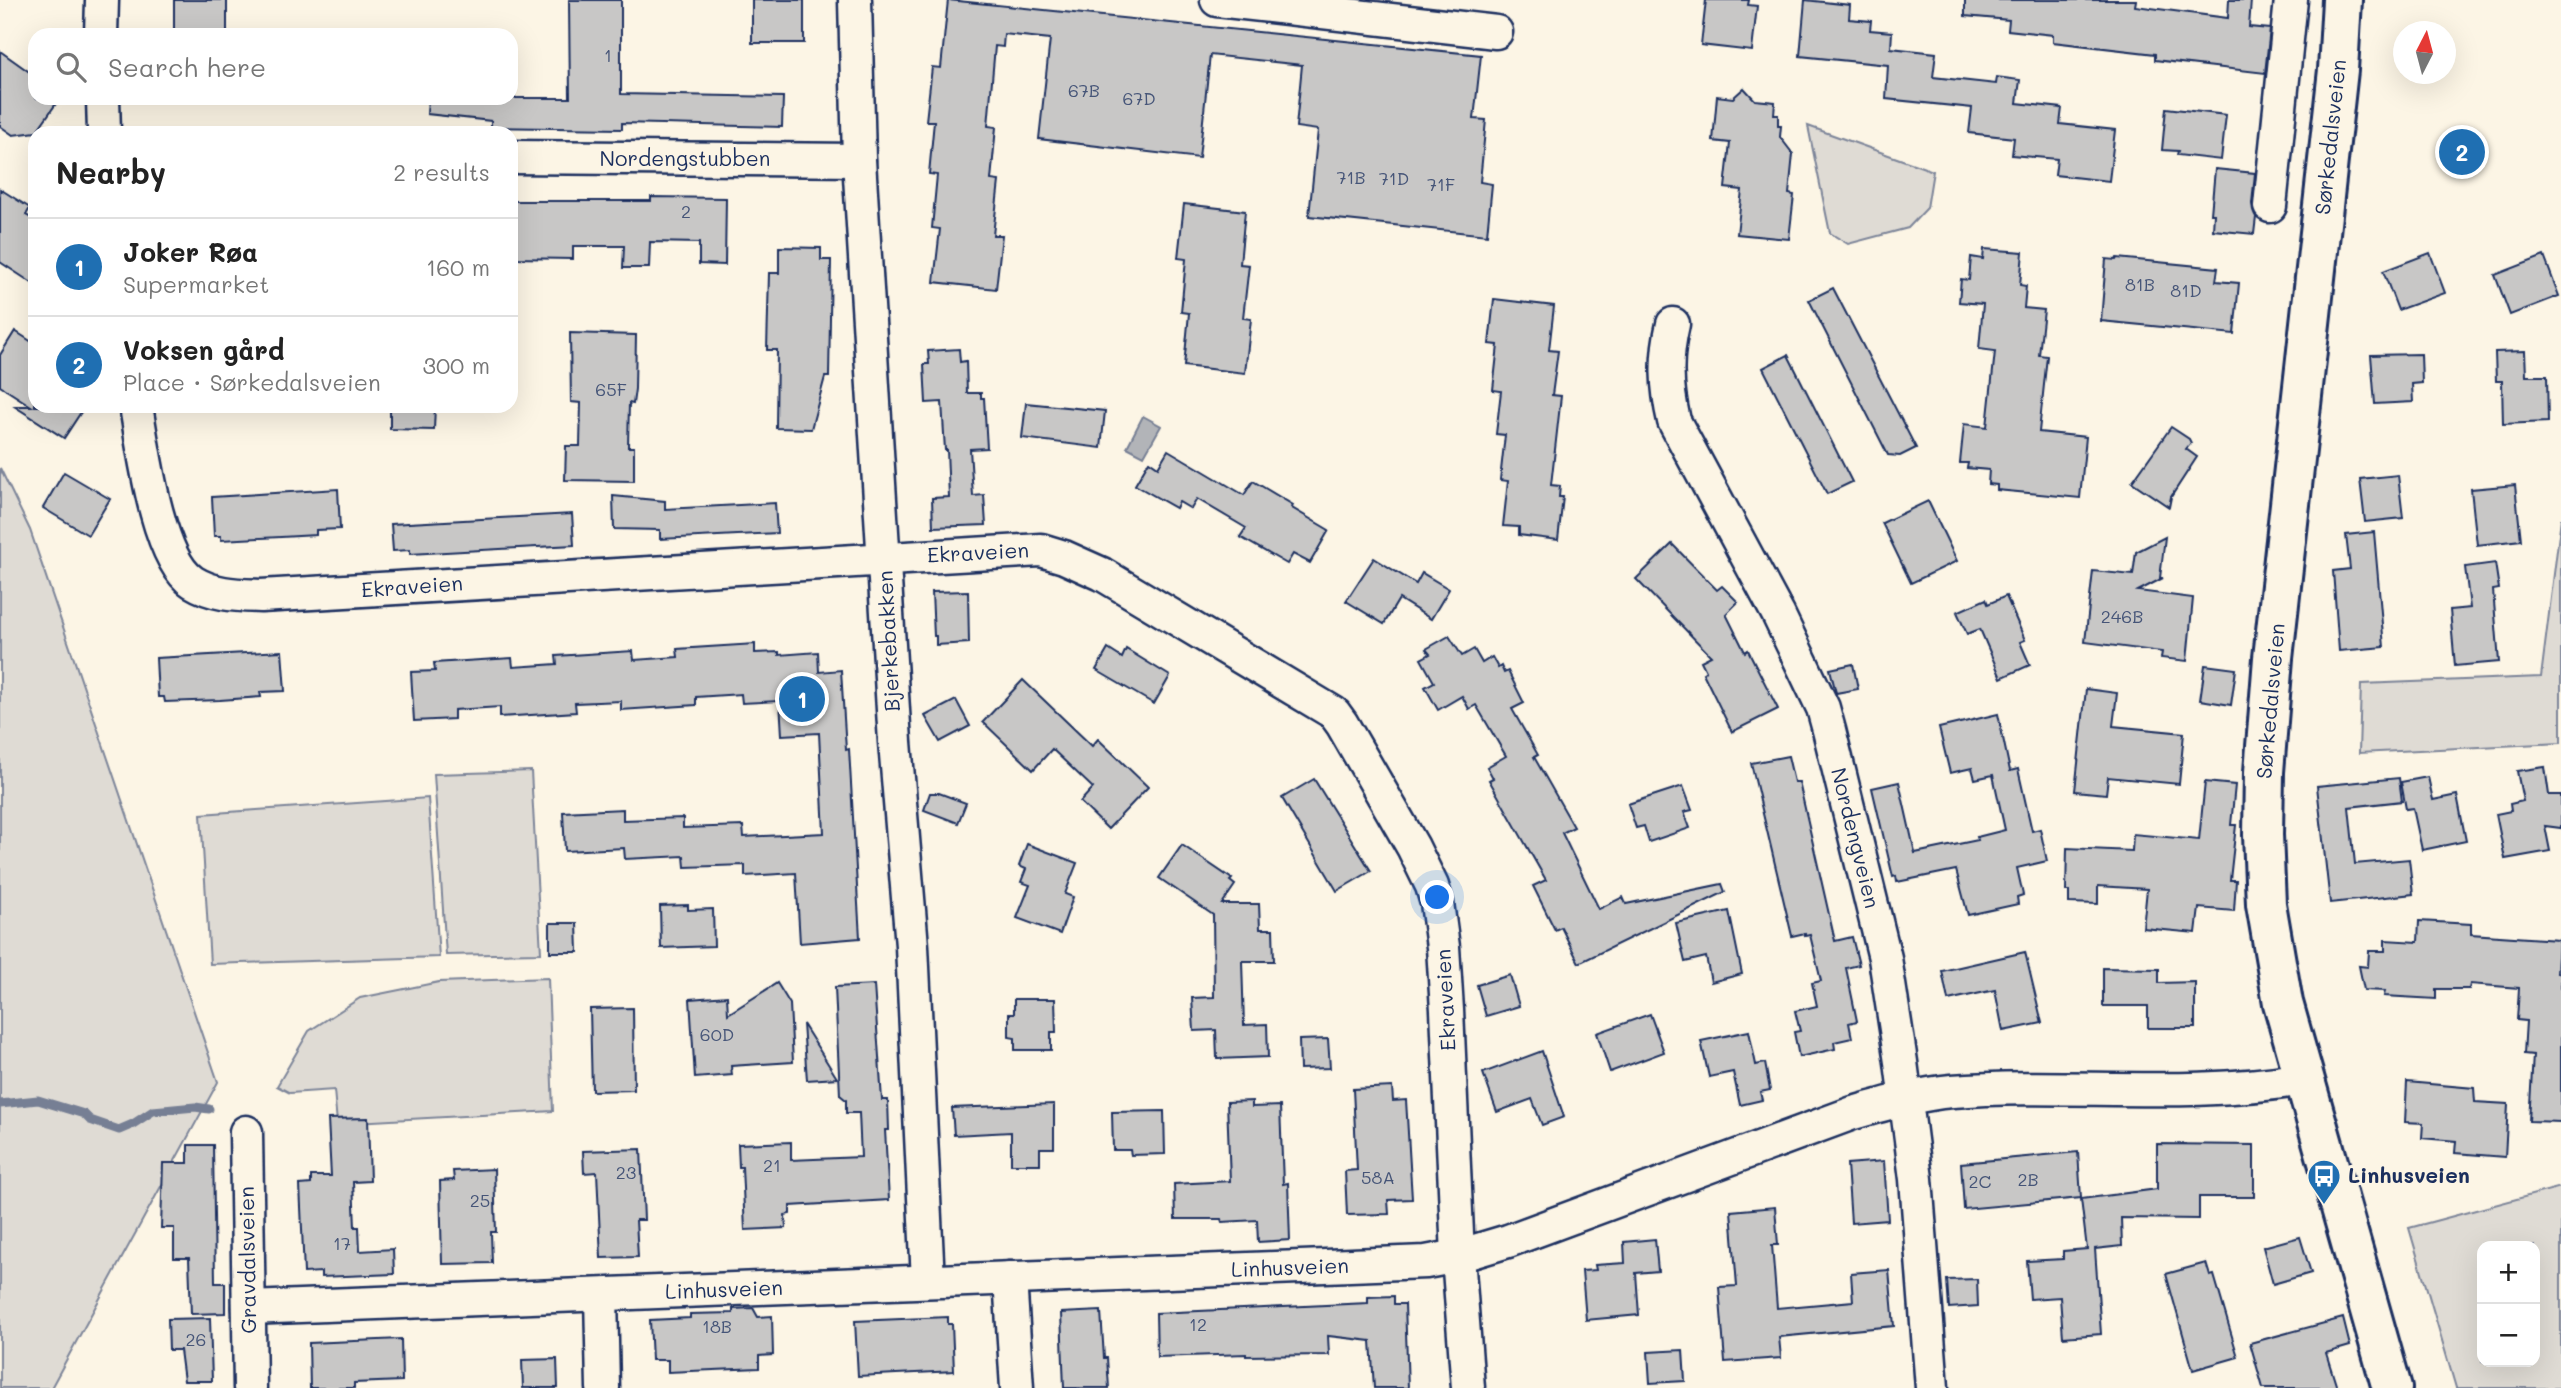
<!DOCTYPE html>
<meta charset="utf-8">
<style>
:root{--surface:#fff;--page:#f2f2f2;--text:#222;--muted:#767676;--line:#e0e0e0;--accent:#1f6fb2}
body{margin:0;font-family:Mali,sans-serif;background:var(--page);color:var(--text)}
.controls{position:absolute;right:21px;bottom:21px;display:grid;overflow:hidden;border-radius:14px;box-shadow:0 7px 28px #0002}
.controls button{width:63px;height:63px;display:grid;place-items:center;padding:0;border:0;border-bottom:2px solid var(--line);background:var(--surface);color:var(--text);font:35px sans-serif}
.compass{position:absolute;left:2393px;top:21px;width:63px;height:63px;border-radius:50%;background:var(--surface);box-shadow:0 7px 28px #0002;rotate:6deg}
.you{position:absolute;left:1438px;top:898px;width:24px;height:24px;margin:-18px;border:5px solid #fff;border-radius:50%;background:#1a73e8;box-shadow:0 0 0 10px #1a73e833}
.badge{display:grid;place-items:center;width:46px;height:46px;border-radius:50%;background:var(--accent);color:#fff;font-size:23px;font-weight:700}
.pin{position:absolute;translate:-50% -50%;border:4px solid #fff;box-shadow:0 2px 7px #0006}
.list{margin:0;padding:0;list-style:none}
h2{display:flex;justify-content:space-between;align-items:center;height:91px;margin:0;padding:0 28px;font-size:30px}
h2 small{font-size:23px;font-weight:400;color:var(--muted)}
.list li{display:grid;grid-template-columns:46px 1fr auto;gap:21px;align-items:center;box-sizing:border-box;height:98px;padding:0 28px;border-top:2px solid var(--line)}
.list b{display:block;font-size:26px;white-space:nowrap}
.list p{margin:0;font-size:23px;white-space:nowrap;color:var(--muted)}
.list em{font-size:23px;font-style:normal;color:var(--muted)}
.icon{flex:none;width:38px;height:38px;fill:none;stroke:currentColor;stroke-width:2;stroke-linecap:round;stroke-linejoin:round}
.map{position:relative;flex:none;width:2561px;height:1388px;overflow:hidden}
.search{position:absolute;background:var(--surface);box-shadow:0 7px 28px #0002;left:28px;top:28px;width:490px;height:77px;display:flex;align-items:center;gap:18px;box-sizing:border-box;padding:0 24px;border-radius:21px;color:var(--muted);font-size:26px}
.panel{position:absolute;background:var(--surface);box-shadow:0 7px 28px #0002;left:28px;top:126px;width:490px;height:287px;border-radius:21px}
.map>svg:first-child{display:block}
</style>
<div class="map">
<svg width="2561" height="1388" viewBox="0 0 2561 1388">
<rect width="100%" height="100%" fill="#fcf5e5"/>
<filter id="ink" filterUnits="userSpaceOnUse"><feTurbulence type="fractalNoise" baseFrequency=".0143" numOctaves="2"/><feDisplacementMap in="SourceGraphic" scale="14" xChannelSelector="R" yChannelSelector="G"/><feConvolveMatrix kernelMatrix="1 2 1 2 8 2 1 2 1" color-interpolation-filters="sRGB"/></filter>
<g filter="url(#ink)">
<g fill="#dfdbd4" stroke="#7d8599" stroke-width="2" fill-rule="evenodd">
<path d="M1808 126 1933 171 1927 208 1908 228 1848 244 1830 233Z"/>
<path d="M0 468 30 530 218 1082 51 1388H0Z"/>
<path d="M2561 518V743L2359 753 2361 684 2541 677Z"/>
<path d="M531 771 541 953 446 955 434 774Z"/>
<path d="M428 798 439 957 210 964 201 814Z"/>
<path d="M548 978 553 1111 337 1123 334 1090 290 1093 277 1086 309 1031 360 998 439 982Z"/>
<path d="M2561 1187V1388H2456L2409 1228ZM2482 1246H2535V1362H2482Z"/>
</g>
<path fill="#b2b4b8" stroke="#767f94" stroke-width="2" d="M1143 416 1161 426 1144 456 1127 447Z"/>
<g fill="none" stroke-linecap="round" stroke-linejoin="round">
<path stroke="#767f94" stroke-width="9" d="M0 1104 38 1100 84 1114 90 1120 119 1130 133 1124 153 1111 195 1107 209 1109"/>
</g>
<g fill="#c8c7c6" stroke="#1b2f5e" stroke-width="2">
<rect x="174" y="0" width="53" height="35"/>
<path d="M569 0H621V94L783 97 782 127 622 123V129L491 127V121L427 114 428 98H570Z"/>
<rect x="752" y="0" width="52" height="43"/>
<path d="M948 0 1481 55 1474 119 1486 120 1480 182 1492 184 1487 235 1309 216 1318 130 1296 127 1302 65 1210 55 1199 158 1039 139 1050 39 1004 34 1003 47 995 46 988 126 996 127 991 180 999 181 993 235H1002L996 289 934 282 940 229 932 228 937 175 929 174 934 121H926L932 67 941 68Z"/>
<path d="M1706 0H1749L1748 5 1757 6 1752 51 1701 45Z"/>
<path d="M1805 0 1850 5 1849 19 1871 21 1870 30 1892 32 1891 48 1936 53 1933 77 1996 84 1997 77 2020 80 2017 103 2062 108 2060 124 2115 130 2109 181 2055 175 2057 159 2012 155 2014 138 1969 133 1972 108 1886 99 1888 65 1800 56Z"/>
<path d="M1965 0H2136L2135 6 2228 18 2229 0H2251L2249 27 2270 29 2265 73 2155 60V54L2053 42V35L2008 30 2009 20 1965 16Z"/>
<path d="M0 51 35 76V98H60L36 132 13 135 0 126Z"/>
<path d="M1744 88 1755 100 1775 102 1774 115H1778V126H1781L1780 137 1793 154 1789 194 1794 195 1789 239 1737 234 1742 190 1725 188 1730 143 1713 141 1717 96 1733 98Z"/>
<path d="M2166 108 2226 115 2221 160 2177 155 2178 151 2162 150Z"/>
<path d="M2215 169 2255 173 2252 204 2256 217 2254 234 2213 230 2214 214H2211Z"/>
<path d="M0 189 30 208 26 215 35 220V285L0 262Z"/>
<path d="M651 197 726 198 725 265 699 264V243L650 242 649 268H623L624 246H573V259L511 258V201H651Z"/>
<path d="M1184 204 1245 211 1240 264 1249 265 1243 318 1251 319 1245 373 1184 366 1189 313 1181 312 1186 259 1178 258Z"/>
<path d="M779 247 821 248V260H831L829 377H825L811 429 776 428 777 350H767L769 273H779Z"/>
<path d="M1984 249 2023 252 2020 285 2026 286 2024 308 2044 310 2039 355 2047 356 2039 432 2086 437 2080 498 1997 490V485L1988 484 1989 470 1967 468 1968 463H1960L1964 424 1987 427 1995 351 1979 349 1983 304 1959 302 1961 279 1969 280 1971 257 1983 259Z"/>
<path d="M2430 253 2445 293 2398 310 2383 271Z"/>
<path d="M2544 256 2559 296 2510 315 2495 275Z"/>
<path d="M2117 258 2218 268 2216 281 2239 283 2234 334 2101 321 2106 259 2116 260Z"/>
<path d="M1833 288 1916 448 1900 456 1888 455 1809 300Z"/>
<path d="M1494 299 1554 306 1549 350 1558 351 1552 395 1561 396 1551 485 1560 486 1559 497H1563L1558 540 1519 535V527L1503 526 1508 481 1500 480 1505 435 1496 434 1501 391 1493 390 1498 345 1489 344Z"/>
<path d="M15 331 35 344V406H85L64 438 14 406H31L0 386V355Z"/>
<path d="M570 333 636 335 635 389 633 404 629 403 628 447H634V481L565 480 566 446H580L581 403 571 402Z"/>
<path d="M959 349 960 362 966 361 967 393H981V398H984L987 448 970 449 973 496 984 495 986 525 933 527 932 498 949 497 947 450H945L942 402 926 403 924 364H929L928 351Z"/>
<path d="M2525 351 2526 376H2547L2548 422 2503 424 2502 381H2496L2495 352Z"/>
<path d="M2421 354 2422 383 2412 384 2413 402 2375 404 2371 355Z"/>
<path d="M1788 355 1852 482 1827 494 1763 368Z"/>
<path d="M1026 403 1105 411 1101 448 1022 438Z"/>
<path d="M390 406H435L434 430 390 429Z"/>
<path d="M2171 427 2189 439 2191 443 2186 449 2197 457 2171 497 2169 507 2132 482Z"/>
<path d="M1168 450 1244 495 1253 481 1293 505 1292 508 1329 530 1310 563 1293 554 1287 564 1240 537 1246 528 1197 499 1191 509 1179 502 1176 508 1135 485 1149 461 1158 467Z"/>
<path d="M64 472 110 499 88 535 43 508Z"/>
<path d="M2398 475 2403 518 2365 522 2360 479Z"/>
<path d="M2515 485 2521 540 2477 545 2471 489Z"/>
<path d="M338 489 340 529 316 530V535L281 537 221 540V536H214L212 497Z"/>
<path d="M613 496 665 501V509L775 503 777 533 660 539V530L614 529Z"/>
<path d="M1928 501 1957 561 1911 583 1882 523Z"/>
<path d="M572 514 574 545 410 554V550L393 551 391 524Z"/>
<path d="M2374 532 2384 647 2339 651 2333 571 2350 569 2346 535Z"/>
<path d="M2165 537 2160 578H2163L2138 591 2193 598 2187 661 2161 658 2162 652 2085 642 2093 571 2133 575 2136 552Z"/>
<path d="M1672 544 1717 590 1722 586 1738 602 1726 614 1745 652 1748 650 1778 709 1732 732 1703 673 1706 671 1701 661 1711 656 1636 579Z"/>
<path d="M1374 558 1416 584 1422 573 1449 589 1431 619 1399 599 1384 624 1346 601Z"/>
<path d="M2495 563 2499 589 2493 590 2499 662 2455 666 2450 610 2470 608 2465 567Z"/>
<path d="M968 591 969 643 936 645V636H934L932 592Z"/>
<path d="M2006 596 2025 640 2020 642 2030 665 2001 678 1980 629 1967 634 1957 612 1986 599 1988 604Z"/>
<path d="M1449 636 1462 656 1474 649 1482 663 1492 657 1498 668 1501 666 1504 673 1508 671 1524 703 1512 709 1538 755 1534 757 1574 827 1562 833 1599 909 1623 897 1626 904 1722 884 1725 892 1579 963 1561 927 1555 930 1533 886 1546 880 1489 780 1493 778 1487 767 1506 756 1476 705 1469 709 1462 696 1438 710 1425 687 1434 682 1421 659 1430 654 1426 649Z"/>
<path d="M755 644V653L779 652V655L818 652 819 672 841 670 846 750 849 749 860 938 800 943 796 873 745 876V865L685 867 684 856 625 859 624 848 565 851 563 812 623 809V820L683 818V828L743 826 744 837 824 833 819 733 782 735 780 701 742 703 741 694 696 697V705L621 710V701L575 703 576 712 500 717V707L454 710V719L414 721 411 672 435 671 434 663 512 658 513 667 557 664 556 656 633 651 634 660 678 657 677 649Z"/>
<path d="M1108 649 1122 658 1126 649 1170 676 1154 704 1096 670Z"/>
<path d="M282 651 285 691 260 692 261 697 220 700 165 702 164 697H158L156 658Z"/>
<path d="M1853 664 1858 689 1836 693 1830 669Z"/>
<path d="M2205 665 2236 669 2231 705 2200 700Z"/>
<path d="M1023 680 1092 746 1098 739 1148 787 1108 829 1080 802 1093 788 1052 749 1033 770 983 722Z"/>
<path d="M2086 689 2117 693 2113 726 2184 733 2179 784 2108 777 2106 794 2075 791Z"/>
<path d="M956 700 970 726 940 742 925 716Z"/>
<path d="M1998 714 2010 771 2018 769 2032 831 2040 829 2047 861 2017 868 2023 895 2017 897 2018 904 1968 915 1956 870 1897 882 1896 876 1893 877 1872 788 1899 782 1915 853 1978 840 1977 837 2005 830 1993 775 1975 779 1972 768 1950 773 1939 728Z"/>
<path d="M1788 756 1794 782H1799L1835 941 1852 937 1859 965 1846 968 1857 1021 1849 1023 1852 1038 1834 1042 1835 1049 1799 1057 1794 1032 1800 1031 1795 1011 1817 1006 1812 983 1821 981 1810 935 1805 936V933L1792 936 1751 763Z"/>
<path d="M2545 767 2549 795H2561V828L2545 826 2550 851 2505 859 2496 814 2511 811 2510 804 2523 801 2517 771Z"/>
<path d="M2428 777 2433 800 2457 795 2466 841 2422 850 2413 808 2406 809 2401 782Z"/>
<path d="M2399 778 2402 801 2349 807 2355 864 2409 859 2413 894 2330 903 2317 786Z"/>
<path d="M1314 779 1371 871 1337 891 1282 798Z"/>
<path d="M2205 782 2235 785 2231 825H2236L2230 880H2236L2234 911 2199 908 2196 933 2143 928 2147 889 2098 886V904L2069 903V891H2066L2067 848 2132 851 2133 834 2199 840Z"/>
<path d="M1683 786 1692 810 1684 812 1690 828 1649 842 1644 826 1636 828 1628 804Z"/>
<path d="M930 793H939L966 803 958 823 924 810Z"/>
<path d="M1027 844 1077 863 1065 894 1073 897 1060 934 1017 918 1030 885 1021 882 1026 869 1019 866Z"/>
<path d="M1182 845 1232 879 1230 881 1235 885 1222 904H1259L1260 929H1273L1274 961H1242L1244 1025 1267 1024 1268 1057 1217 1059 1216 1030 1194 1031 1192 998 1214 997 1213 915 1159 878Z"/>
<path d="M688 905V910L713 909 714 946 661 948 660 906Z"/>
<path d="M1729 911 1742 974 1711 982 1706 957 1685 962 1676 923Z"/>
<path d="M2419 921 2471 924V934L2559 940 2557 973H2561V1122L2529 1121 2533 1055 2524 1054 2526 1021 2517 1020 2519 988 2470 984 2469 989H2436V999L2384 996 2385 991 2364 990 2359 966 2368 967 2369 951H2385V940L2418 942Z"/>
<path d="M550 923H577L578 952H550Z"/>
<path d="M2025 952 2042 1023 2003 1031 1995 990 1948 1000 1942 971Z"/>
<path d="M2103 968 2159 969V983L2195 982V1028H2148V1006H2103Z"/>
<path d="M1510 975 1519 1006 1486 1016 1477 985Z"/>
<path d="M777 983 790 1004 793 1062 731 1066 732 1075 695 1078 690 999 727 996 728 1014Z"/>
<path d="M874 985 882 1100H888L889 1130H885L889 1200 790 1206V1214L785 1215 786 1228 745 1230 742 1167H739L738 1144 791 1142V1160L861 1157 859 1113H846V1100L840 1095 835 987Z"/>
<path d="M1014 999H1055L1056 1032H1051V1050H1015V1038L1009 1037V1014H1014Z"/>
<path d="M633 1008 634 1090 592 1091 590 1009Z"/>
<path d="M1650 1014 1664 1052 1610 1072 1597 1033Z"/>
<path d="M803 1024 837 1078 807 1080Z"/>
<path d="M1749 1031 1756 1065 1765 1063 1770 1090 1760 1092 1762 1100 1740 1105 1733 1072 1709 1077 1701 1041Z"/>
<path d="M1328 1039 1330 1068 1300 1069 1299 1040Z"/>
<path d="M1542 1051 1564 1117 1542 1125 1532 1099 1497 1112 1483 1073Z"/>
<path d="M2407 1082 2474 1088 2475 1102 2508 1104 2505 1157 2455 1153 2456 1141 2422 1138 2423 1123 2405 1122Z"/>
<path d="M1392 1087 1393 1101 1406 1100 1412 1199 1388 1200 1389 1214 1347 1215 1345 1171 1357 1170 1353 1089Z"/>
<path d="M1252 1101V1107L1280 1106 1283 1184 1288 1183 1290 1240 1258 1242 1257 1220 1222 1222 1221 1219H1175L1174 1184 1230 1181 1227 1102Z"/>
<path d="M1054 1104V1148H1040V1164H1011V1132L954 1135 952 1108Z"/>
<path d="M1164 1111 1165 1154 1131 1155 1130 1150H1113L1112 1112Z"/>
<path d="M368 1118 370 1181 353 1182 355 1227H359L360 1251 393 1249 394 1274 321 1277V1272L304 1273 300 1185 311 1184V1176H331L328 1119Z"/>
<path d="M2157 1144 2254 1145V1197H2199V1219L2121 1218 2122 1246 2095 1249 2101 1334 2063 1337 2060 1297 2030 1299 2027 1261 2063 1259V1251L2087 1249 2081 1199 2157 1189Z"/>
<path d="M188 1145H213L215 1283H225V1313L191 1314 189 1258H174V1228H161L163 1163H188Z"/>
<path d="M641 1149 644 1220H636L638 1257 601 1258 597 1172 584 1173 583 1151Z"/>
<path d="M2078 1152 2081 1198 1964 1209 1961 1163Z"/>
<path d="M1884 1161 1888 1220 1851 1223 1847 1164Z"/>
<path d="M494 1169 496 1232H491L492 1263 442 1264 440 1181 454 1180 453 1171Z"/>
<path d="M1775 1207 1778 1245H1772L1777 1308 1853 1301 1851 1273 1889 1270 1894 1326 1779 1337 1781 1358 1725 1362 1719 1287 1737 1286 1731 1211Z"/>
<path d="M2300 1237 2311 1273 2273 1284 2263 1247Z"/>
<path d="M1655 1239 1658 1271 1636 1273 1639 1315 1586 1320 1582 1271 1596 1270 1595 1265 1625 1263 1624 1242Z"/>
<path d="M2206 1263 2210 1276 2214 1275 2238 1357 2193 1370 2166 1274Z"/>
<path d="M1977 1279 1978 1306 1949 1308 1947 1280Z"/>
<path d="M1394 1296V1304H1405L1408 1388H1374L1371 1341 1328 1336 1329 1355 1246 1356V1354L1157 1357 1156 1313 1368 1303V1297Z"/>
<path d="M753 1308 758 1317 772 1316 773 1355 759 1356V1368L668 1372V1360H652L650 1320 690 1318V1314L733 1313V1309Z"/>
<path d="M1101 1311 1104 1358H1107L1109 1388H1064L1061 1313Z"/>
<path d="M948 1317V1324H952L954 1371 858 1376 855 1321Z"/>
<path d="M210 1318 212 1381H184L180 1350H169L168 1319Z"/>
<path d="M2343 1318 2350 1346 2326 1353 2337 1388H2263L2250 1343Z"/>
<path d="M401 1339 402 1381 354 1383V1388H310L309 1343Z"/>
<path d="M1683 1350 1685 1381 1650 1383 1648 1352Z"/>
<path d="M557 1359 558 1388H523L522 1360Z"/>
</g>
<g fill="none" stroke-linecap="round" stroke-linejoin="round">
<defs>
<g id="minor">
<path d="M855 0 859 160 895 742 912 946 928 1281"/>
<path d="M1217 0 1496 32"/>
<path d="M101 35 102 0"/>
<path d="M103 98 104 133"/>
<path d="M511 157 859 160"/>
<path d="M2270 206 2291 0"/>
<path d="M1673 324C1665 358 1666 386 1674 421L1778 614 1823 708 1829 730 1885 958 1901 1062 1916 1179 1932 1388"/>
<path d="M136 406C143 447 157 559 193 582 214 595 237 595 261 596L1041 550 1064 557 1102 574 1334 713 1342 724 1413 847 1432 886 1437 903 1443 947 1447 1010 1458 1256 1468 1388"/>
<path d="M246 1132 250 1388"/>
<path d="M1010 1278 1017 1388"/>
<path d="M601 1295 603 1388"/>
<path d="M249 1308 1426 1262 1458 1256 1508 1241 1853 1113C1885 1104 1918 1094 1952 1091 2068 1082 2187 1099 2303 1079"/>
</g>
<path id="major" d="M2342 0 2338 70 2273 658 2264 772 2263 835 2266 904 2283 1003 2392 1388"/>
</defs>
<use href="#minor" stroke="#1b2f5e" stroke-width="37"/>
<use href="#major" stroke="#1b2f5e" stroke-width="44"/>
<use href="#minor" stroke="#fcf5e5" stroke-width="32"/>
<use href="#major" stroke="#fcf5e5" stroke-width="38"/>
</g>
</g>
<defs>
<symbol id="bus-pin" viewBox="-11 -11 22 30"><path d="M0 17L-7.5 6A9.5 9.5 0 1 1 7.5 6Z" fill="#1f6fb2" stroke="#fcf5e5"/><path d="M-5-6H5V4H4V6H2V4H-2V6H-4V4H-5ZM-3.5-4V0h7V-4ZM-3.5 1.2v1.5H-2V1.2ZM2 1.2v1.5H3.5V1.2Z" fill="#fff"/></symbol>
</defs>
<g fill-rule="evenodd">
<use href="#bus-pin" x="2305" y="1157" width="38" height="52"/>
</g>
<g text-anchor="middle" stroke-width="6" stroke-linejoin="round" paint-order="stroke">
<g font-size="18" fill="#465578">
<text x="608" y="62">1</text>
<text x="1084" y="97">67B</text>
<text x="1139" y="105">67D</text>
<text x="1351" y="184">71B</text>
<text x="1394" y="185">71D</text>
<text x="1441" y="191">71F</text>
<text x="686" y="218">2</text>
<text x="2140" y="291">81B</text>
<text x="2186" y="297">81D</text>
<text x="611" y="396">65F</text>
<text x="2122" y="623">246B</text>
<text x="717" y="1041">60D</text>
<text x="772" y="1172">21</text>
<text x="626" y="1179">23</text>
<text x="1378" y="1184">58A</text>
<text x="2028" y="1186">2B</text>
<text x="1980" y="1188">2C</text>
<text x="480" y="1207">25</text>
<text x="342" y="1250">17</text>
<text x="1198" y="1331">12</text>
<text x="717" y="1333">18B</text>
<text x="196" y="1346">26</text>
</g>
<g font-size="21" fill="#1b2f5e" stroke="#fcf5e5">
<text transform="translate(2331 137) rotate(-84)" y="7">Sørkedalsveien</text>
<text x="685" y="166">Nordengstubben</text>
<text transform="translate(978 553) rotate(-3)" y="7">Ekraveien</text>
<text transform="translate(412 587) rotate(-4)" y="7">Ekraveien</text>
<text transform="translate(889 641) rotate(-93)" y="7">Bjerkebakken</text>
<text transform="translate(2271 701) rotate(-85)" y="7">Sørkedalsveien</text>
<text transform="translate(1855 838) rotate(76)" y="7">Nordengveien</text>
<text transform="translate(1446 1000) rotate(-93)" y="7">Ekraveien</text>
<text transform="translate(248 1260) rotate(-91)" y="7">Gravdalsveien</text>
<text transform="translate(1290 1268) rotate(-2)" y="7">Linhusveien</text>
<text transform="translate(724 1290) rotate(-2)" y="7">Linhusveien</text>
</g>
<g font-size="21" font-weight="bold" fill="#1b2f5e" stroke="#fcf5e5" text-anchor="start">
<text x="2348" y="1183">Linhusveien</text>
</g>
</g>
</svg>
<div class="controls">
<button>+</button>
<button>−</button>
</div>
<svg class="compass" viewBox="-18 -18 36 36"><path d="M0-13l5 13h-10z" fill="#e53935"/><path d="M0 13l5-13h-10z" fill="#767676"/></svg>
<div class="you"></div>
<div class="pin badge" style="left:802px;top:699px">1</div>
<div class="pin badge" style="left:2462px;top:152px">2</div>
<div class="search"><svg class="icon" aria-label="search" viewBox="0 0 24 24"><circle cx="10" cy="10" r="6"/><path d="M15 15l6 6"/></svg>Search here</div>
<section class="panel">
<h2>Nearby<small>2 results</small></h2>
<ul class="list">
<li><span class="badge">1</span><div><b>Joker Røa</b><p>Supermarket</p></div><em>160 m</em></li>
<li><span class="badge">2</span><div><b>Voksen gård</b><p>Place · Sørkedalsveien</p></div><em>300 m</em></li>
</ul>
</section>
</div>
